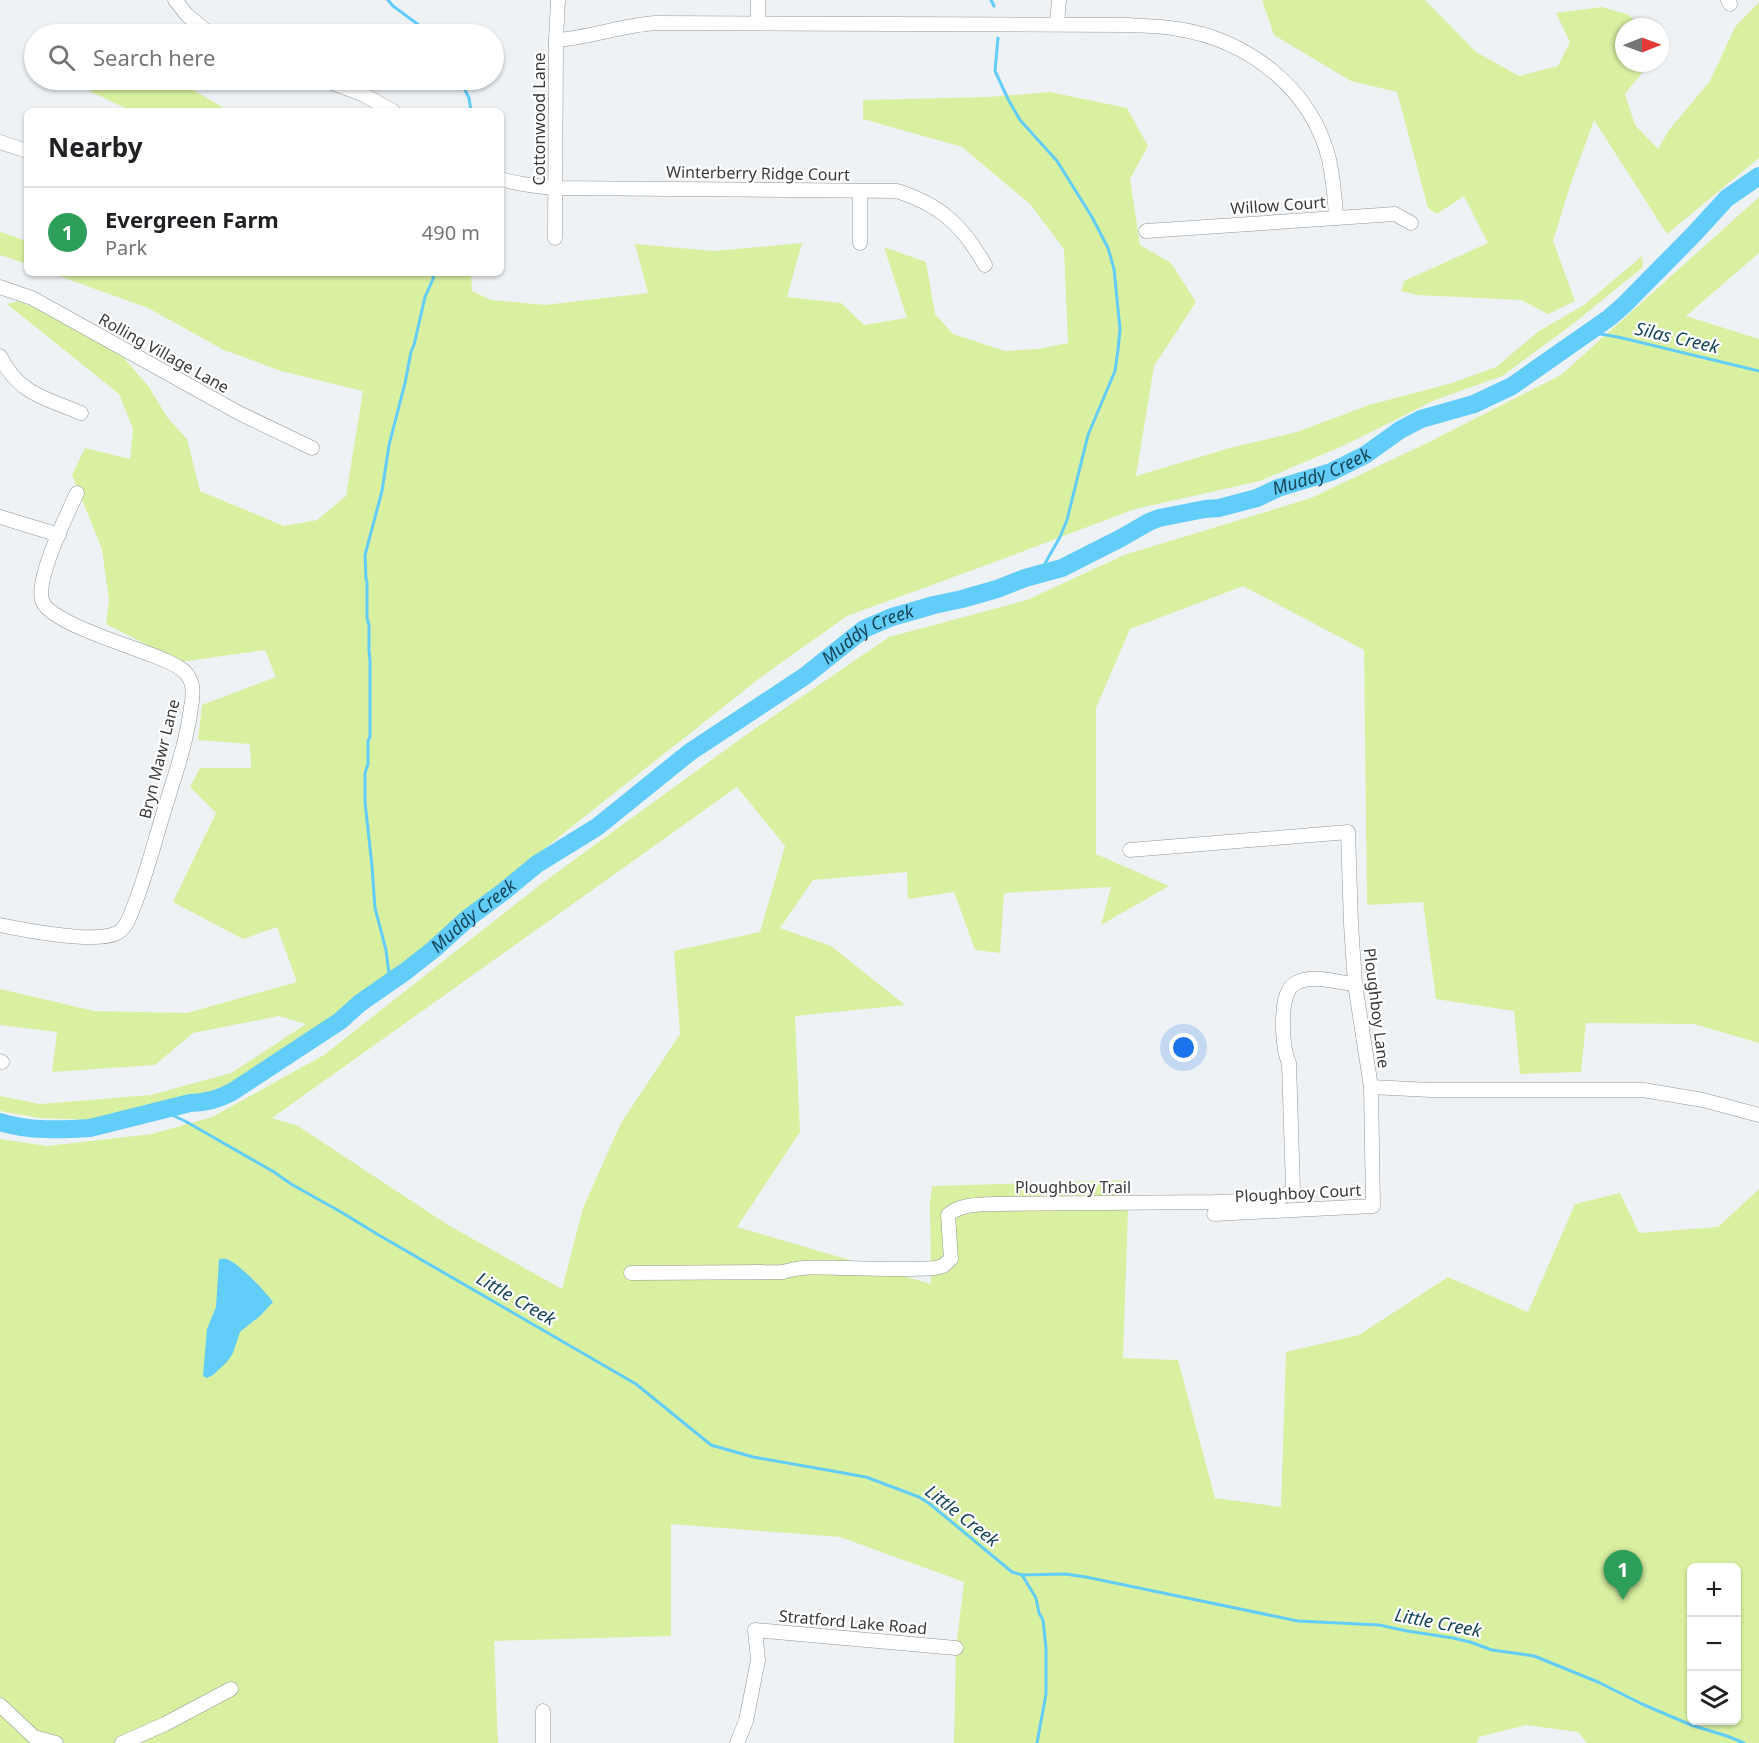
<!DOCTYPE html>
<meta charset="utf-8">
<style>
:root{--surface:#fff;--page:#f6f6f6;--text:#202124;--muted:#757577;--line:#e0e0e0;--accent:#7c3aed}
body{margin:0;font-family:"Noto Sans",sans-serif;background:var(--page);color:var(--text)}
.controls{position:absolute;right:18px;bottom:18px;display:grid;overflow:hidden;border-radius:9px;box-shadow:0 2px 4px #0004}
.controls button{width:54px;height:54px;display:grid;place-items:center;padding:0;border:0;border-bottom:2px solid var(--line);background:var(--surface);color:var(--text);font:30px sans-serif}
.compass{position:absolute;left:1615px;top:18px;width:54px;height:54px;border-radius:50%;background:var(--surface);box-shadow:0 2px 4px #0004;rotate:89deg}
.you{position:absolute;left:1184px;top:1048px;width:21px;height:21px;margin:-15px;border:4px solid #fff;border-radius:50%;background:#1a73e8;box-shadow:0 0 0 9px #1a73e833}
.badge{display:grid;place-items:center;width:39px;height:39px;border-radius:50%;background:var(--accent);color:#fff;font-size:20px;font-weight:700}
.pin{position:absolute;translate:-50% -50px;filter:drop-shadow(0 2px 3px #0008)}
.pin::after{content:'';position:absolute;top:32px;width:21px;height:18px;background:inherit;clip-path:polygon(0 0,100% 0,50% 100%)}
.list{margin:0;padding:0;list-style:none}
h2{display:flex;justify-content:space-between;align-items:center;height:78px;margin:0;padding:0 24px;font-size:26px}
h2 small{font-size:20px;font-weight:400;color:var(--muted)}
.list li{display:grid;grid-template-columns:39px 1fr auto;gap:18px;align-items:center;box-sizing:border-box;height:90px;padding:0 24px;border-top:2px solid var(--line)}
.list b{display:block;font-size:22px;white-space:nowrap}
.list p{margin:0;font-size:20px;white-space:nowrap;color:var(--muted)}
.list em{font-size:20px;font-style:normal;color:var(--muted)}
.icon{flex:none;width:33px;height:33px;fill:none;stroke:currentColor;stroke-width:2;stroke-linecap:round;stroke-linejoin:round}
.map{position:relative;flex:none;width:1759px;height:1743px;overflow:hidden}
.search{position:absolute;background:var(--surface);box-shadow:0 2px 4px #0004;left:24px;top:24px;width:480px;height:66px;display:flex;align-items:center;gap:15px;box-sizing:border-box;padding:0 21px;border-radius:33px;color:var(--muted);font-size:22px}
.panel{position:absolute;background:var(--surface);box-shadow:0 2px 4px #0004;left:24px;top:108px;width:480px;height:168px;border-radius:9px}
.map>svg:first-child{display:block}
</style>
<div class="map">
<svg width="1759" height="1743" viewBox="0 0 1759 1743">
<rect width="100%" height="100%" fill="#eff2f5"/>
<g fill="#d9f0a1" fill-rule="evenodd">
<path d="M1262 0H1425L1476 52 1519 76 1558 66 1570 42 1556 13 1602 7 1629 15 1640 27H1624V63H1643L1642 73 1625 94 1635 125 1658 149 1669 130 1710 81 1735 27 1759 2V158L1667 234 1594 120 1570 186 1553 241 1575 301 1548 314 1521 300 1417 295 1401 291 1404 281 1488 243 1464 196 1437 214 1428 208 1397 92 1351 81 1274 35Z"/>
<path d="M83 80H176L229 111H132L91 92Z"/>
<path d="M1050 92 1127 108 1148 146 1130 179 1140 245 1171 263 1196 302 1154 366 1136 476 1230 448 1297 432 1369 405 1452 383 1496 367 1539 331 1584 305 1642 256 1643 267 1573 324 1502 376 1435 400 1345 445 1260 481 1135 509 1003 559 847 616 760 678 560 836 397 970 282 1052 222 1092 93 1120 39 1118 0 1111V1096L40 1104 151 1095 231 1073 306 1024 279 1016 193 1033 155 1065 52 1072 57 1032 0 1025V989L94 1011 187 1013 297 982 277 927 243 939 173 902 216 813 190 787 200 768H251L250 744 198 740 202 705 276 677 265 650 180 662 106 624 109 600 102 549 72 475 85 448 130 459 133 429 119 394 7 304 18 301 64 320 124 358 149 387 167 417 187 439 200 491 284 526 317 520 346 496 363 391 281 371 224 350 148 308 51 273H471L472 291 491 300 545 305 648 293 635 244 714 251 802 243 787 297 841 303 864 325 907 318 884 247 926 262 935 314 953 334 1005 351 1038 349 1068 343 1064 249 1030 204 962 147 863 119V100L988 97Z"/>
<path d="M1759 197V253L1686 316 1759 339V1043L1694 1024 1586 1023 1581 1072 1520 1074 1514 1011 1436 999 1423 902 1367 905 1364 650 1243 586 1130 629 1096 708V854L1169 886 1101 925 1111 887 1004 893 1000 953 975 950 954 892 908 899 907 872 813 880 780 928 831 946 905 1005 795 1016 800 1132 737 1227 931 1284 930 1203 932 1186 1129 1180 1123 1358 1178 1360 1215 1498 1281 1507 1286 1352 1359 1335 1448 1277 1528 1312 1575 1204 1620 1193 1639 1233 1718 1227 1759 1189V1743H1587L1578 1732 1526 1725 1479 1737 1477 1743H954L956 1648 964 1582 840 1537 671 1524V1636L494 1641 498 1743H0V1139L47 1146 152 1134 212 1117 324 1055 541 884 743 737 889 637 1027 600 1124 555 1311 498 1425 444 1561 375ZM737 787 785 846 760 932 674 951 680 1034 621 1123 583 1208 562 1289 448 1225 298 1126 272 1118ZM1692 1568H1736V1720H1692Z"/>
<path d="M0 232 27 241V264L0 255Z"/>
</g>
<path fill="#62cdf9" d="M219 1259C223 1259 226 1258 229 1260 241 1266 264 1290 273 1302L261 1315 240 1332 233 1353 227 1362 213 1375 207 1378 203 1376 207 1329 216 1307Z"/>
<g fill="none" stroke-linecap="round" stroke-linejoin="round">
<g stroke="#62cdf9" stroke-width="3">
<path d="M388 0 393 6 431 34"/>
<path d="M991 0 994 6"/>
<path d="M998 38 995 71 1008 99 1020 120 1057 161 1092 217 1108 248 1114 269 1120 329 1118 350 1115 371 1088 435 1067 520 1060 537 1039 574"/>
<path d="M460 80 469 98 471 111"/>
<path d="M1589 332 1618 337 1759 371"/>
<path d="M390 982 386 950 375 908 372 866 365 802V773L368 764V741L370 737V660L369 650V625L367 618V582L366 579 365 555 382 491 389 445 405 383 411 352 414 345 425 297 433 279 434 273"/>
<path d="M163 1111 185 1121 274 1172 291 1184 341 1212 377 1234 636 1384 711 1445 753 1457 866 1477 919 1497 930 1504 1012 1572 1022 1575 1065 1574 1086 1577 1298 1621 1379 1625 1407 1631 1453 1638 1470 1642 1492 1650 1534 1656 1598 1682 1642 1704 1691 1725 1727 1736 1744 1743"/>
<path d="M1022 1575 1036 1598 1039 1613 1043 1620 1046 1648V1694L1037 1743"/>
</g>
<path stroke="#62cdf9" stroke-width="18" id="s1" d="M0 1122C28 1131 61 1130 90 1128L190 1103C205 1103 219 1099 232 1092L340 1021 360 1003 406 971 434 949 468 918 503 892 537 864 597 827 690 752 805 676 864 629 892 617 934 605 962 599 997 589 1025 578 1062 568 1121 538 1149 522 1159 518 1205 509 1219 508 1257 498 1278 488 1331 472 1365 455 1400 430 1421 419 1474 404 1512 386 1609 318 1624 305 1694 234 1727 198 1759 176"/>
<defs>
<g id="minor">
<path d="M175 0 187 15 210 34"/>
<path d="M1728 0 1730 4"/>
<path d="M758 23V0"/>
<path d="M1057 24 1059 0"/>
<path d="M556 40C590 38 622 25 656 23L1128 25C1145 26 1162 26 1178 29 1248 40 1311 88 1329 159 1333 178 1335 198 1336 218"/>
<path d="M324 80 362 94 393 111"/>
<path d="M0 142 27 151"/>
<path d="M501 179C519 185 536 186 555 188L897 191C941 205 963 226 985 265"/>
<path d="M1146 231 1395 214 1411 223"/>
<path d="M555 238 556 40 558 0"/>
<path d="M860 243V191"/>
<path d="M0 287 32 298 239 413 312 448"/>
<path d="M0 356C18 394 46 398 81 413"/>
<path d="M0 517 59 535"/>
<path d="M1130 850 1348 832 1351 924 1355 984 1371 1087 1373 1206 1214 1214"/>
<path d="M0 925C25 930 95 944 117 933 123 930 128 922 130 916 145 881 154 843 165 808 175 775 187 741 191 707 193 697 194 684 188 676 183 667 170 663 162 659 138 648 48 623 42 600 36 578 67 514 77 493"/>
<path d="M0 1061 2 1062"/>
<path d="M1371 1087 1431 1090H1643L1703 1100 1759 1115"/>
<path d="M631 1273 783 1272C805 1265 827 1268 849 1268 878 1269 907 1270 935 1268L943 1266 951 1259 948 1215C960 1204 978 1205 993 1204L1214 1202 1270 1200 1280 1198 1293 1190 1289 1063C1282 1048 1280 1004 1289 990 1291 985 1298 981 1304 980 1320 976 1338 983 1355 984"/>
<path d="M0 1705 34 1737 56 1743"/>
<path d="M122 1743 165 1724 231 1689"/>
<path d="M543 1743V1711"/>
<path d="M737 1743 746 1721 758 1660 755 1630 956 1648"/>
</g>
</defs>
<use href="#minor" stroke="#919598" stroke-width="15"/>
<use href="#minor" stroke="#fff" stroke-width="14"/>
</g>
<g text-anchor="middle" stroke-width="4.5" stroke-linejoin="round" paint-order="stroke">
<g font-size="16" fill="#38393a" stroke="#fff">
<text transform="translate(539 119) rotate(-90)" y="6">Cottonwood Lane</text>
<text transform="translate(758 173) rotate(1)" y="6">Winterberry Ridge Court</text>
<text transform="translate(1278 205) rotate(-4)" y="6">Willow Court</text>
<text transform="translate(164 353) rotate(29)" y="6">Rolling Village Lane</text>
<text transform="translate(159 759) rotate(-76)" y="6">Bryn Mawr Lane</text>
<text transform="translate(1377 1008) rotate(83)" y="6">Ploughboy Lane</text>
<text x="1073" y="1193">Ploughboy Trail</text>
<text transform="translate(1298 1193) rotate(-3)" y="6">Ploughboy Court</text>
<text transform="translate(853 1622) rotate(5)" y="6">Stratford Lake Road</text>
</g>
<g font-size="18" font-style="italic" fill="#154456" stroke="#fff">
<text transform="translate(1677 338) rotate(13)" y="6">Silas Creek</text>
<text dy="6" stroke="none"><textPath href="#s1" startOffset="1509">Muddy Creek</textPath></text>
<text dy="6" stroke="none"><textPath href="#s1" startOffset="1023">Muddy Creek</textPath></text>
<text dy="6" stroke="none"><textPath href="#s1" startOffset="537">Muddy Creek</textPath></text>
<text transform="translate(516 1299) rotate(30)" y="6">Little Creek</text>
<text transform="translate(962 1516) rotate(38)" y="6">Little Creek</text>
<text transform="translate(1438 1623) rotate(11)" y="6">Little Creek</text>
</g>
</g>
</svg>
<div class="controls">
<button>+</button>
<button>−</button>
<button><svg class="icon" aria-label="layers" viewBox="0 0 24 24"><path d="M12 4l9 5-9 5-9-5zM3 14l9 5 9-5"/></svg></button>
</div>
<svg class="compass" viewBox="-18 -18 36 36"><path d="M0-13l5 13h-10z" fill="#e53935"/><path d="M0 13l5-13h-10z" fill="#757577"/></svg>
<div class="you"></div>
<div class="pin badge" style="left:1623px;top:1600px;background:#2e9e5b">1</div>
<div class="search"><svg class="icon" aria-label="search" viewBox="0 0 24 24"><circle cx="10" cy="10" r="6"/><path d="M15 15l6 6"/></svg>Search here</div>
<section class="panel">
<h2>Nearby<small></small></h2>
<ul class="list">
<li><span class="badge" style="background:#2e9e5b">1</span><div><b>Evergreen Farm</b><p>Park</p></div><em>490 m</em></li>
</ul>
</section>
</div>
